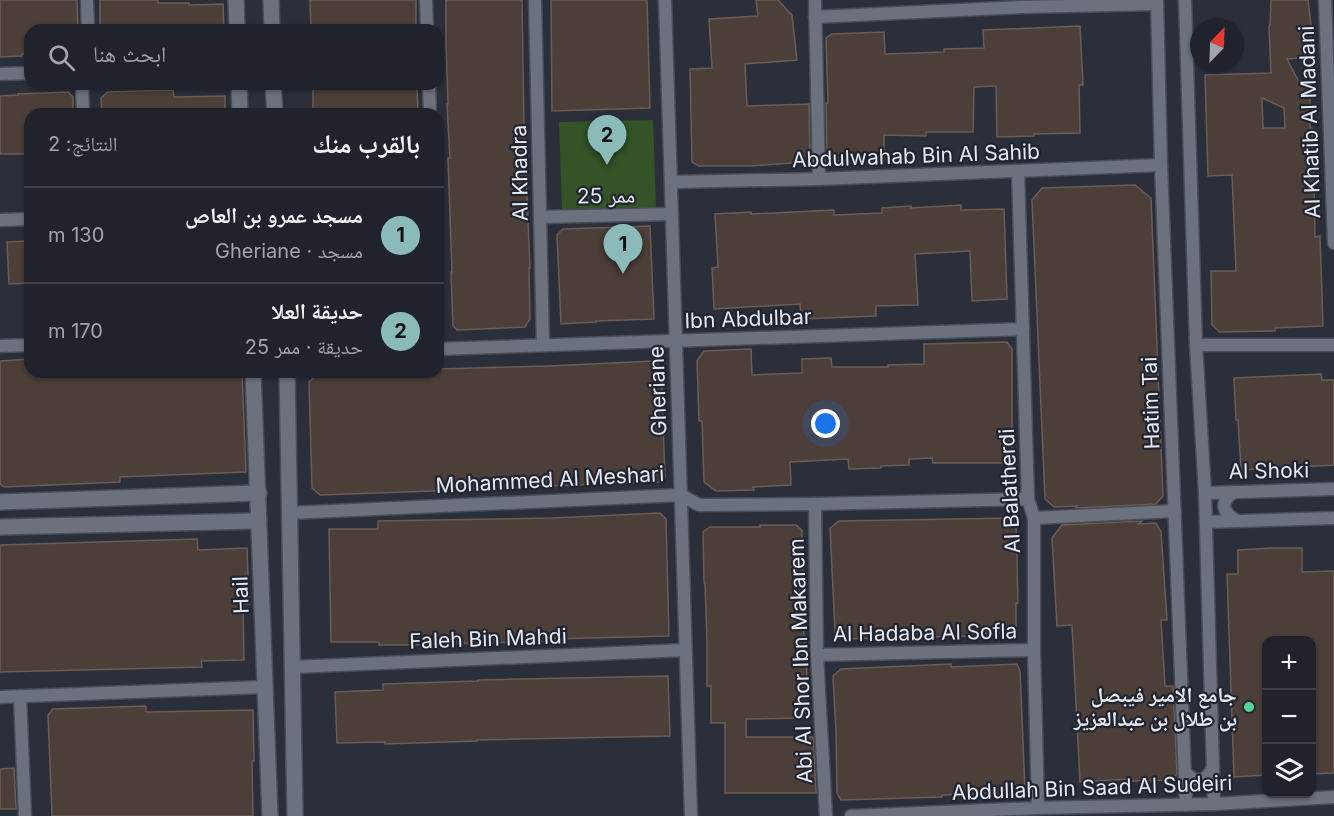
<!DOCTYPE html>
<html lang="ar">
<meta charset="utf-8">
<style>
:root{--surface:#20232c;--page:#282b34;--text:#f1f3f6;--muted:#a2a4a9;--line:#3d4048;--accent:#8bbbb9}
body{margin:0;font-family:Inter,"Noto Naskh Arabic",sans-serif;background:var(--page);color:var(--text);direction:rtl}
.controls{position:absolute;right:18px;bottom:18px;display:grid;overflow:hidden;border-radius:12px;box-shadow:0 2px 4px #0004}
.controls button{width:54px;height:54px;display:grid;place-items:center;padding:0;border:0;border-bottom:2px solid var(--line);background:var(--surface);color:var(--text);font:30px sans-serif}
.compass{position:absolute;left:1190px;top:18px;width:54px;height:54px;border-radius:50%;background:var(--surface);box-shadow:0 2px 4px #0004;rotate:23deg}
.you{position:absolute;left:826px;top:424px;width:21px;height:21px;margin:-15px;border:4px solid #fff;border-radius:50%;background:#1a73e8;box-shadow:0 0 0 9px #1a73e833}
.badge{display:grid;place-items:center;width:39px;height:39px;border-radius:50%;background:var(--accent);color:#111;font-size:20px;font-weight:700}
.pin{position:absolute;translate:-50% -50px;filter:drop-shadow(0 2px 3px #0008)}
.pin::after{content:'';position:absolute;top:32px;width:21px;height:18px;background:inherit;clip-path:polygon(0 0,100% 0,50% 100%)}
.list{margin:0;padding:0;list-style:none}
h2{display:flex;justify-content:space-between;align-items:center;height:78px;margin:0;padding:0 24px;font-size:26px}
h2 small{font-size:20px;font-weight:400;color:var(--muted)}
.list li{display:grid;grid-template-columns:39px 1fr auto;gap:18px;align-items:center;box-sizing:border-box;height:96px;padding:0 24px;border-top:2px solid var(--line)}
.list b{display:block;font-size:22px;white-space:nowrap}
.list p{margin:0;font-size:20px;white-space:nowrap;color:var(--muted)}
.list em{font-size:20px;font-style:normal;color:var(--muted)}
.icon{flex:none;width:33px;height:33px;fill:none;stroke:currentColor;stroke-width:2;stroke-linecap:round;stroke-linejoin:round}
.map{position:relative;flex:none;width:1334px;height:816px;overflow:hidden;direction:ltr}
.search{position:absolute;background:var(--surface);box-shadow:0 2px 4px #0004;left:24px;top:24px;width:420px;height:66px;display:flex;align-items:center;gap:15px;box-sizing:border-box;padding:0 21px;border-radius:18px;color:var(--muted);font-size:22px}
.panel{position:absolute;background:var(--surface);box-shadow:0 2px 4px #0004;left:24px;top:108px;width:420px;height:270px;border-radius:18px;direction:rtl}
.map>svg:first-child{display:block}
</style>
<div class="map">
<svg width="1334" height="816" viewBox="0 0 1334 816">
<rect width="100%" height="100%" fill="#2a2f3a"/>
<path fill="#345327" d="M653 120 656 207 562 210 559 122Z"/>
<g fill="#4c3e39" stroke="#6b5c56" stroke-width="1.5" fill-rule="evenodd">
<path d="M0 0H77L78 30H30V54H22V56L0 57Z"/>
<path d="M100 0H158V3H189V5L223 4 224 30H100Z"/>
<path d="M310 0H416V30H311Z"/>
<path d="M446 0H522L524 127 530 268H529L530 319 525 327 457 330 453 326 451 272H452L448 158H450L447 104H448L446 43Z"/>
<path d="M551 0H647L650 108 552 111Z"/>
<path d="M756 0H778L792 15 797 60 745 64 747 106 809 104 810 155 804 162 751 166H699L692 162 690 69 712 68 709 19 758 16Z"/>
<path d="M1271 0H1308L1311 25 1312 57 1287 59 1299 82 1307 83V91L1310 90V128H1312L1314 180 1315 237 1320 236 1323 326 1275 328V331L1220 332 1212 325 1211 271H1236L1232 175 1208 176 1205 75 1271 73 1269 26 1270 25ZM1262 98 1284 108 1285 128H1263Z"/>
<path d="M1080 26 1083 85H1079L1080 133 1034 134V136L997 137 996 86 974 87 973 132H926V136L884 135V161H836L827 150 826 103H828L826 38 832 34 884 32 885 54 944 52V49L984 48 983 30Z"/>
<path d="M313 84H417L418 114H313Z"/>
<path d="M173 90 174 97 225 96V114H102L101 98 108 92Z"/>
<path d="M68 92 73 97V114H30V154H0V96L18 95V94Z"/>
<path d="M1135 185 1151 198 1163 496 1156 504 1076 508 1077 506 1054 507 1045 499 1032 200 1042 188Z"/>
<path d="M961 205V210L1004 209 1007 299 972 301 970 251 915 254 918 305 876 306V316L801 319 800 304 714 309 712 268 718 267 715 214 751 212V214L834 210V215L882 213V208L911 206V208Z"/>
<path d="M650 226 654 319 596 321V322L561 324 557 235 563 229Z"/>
<path d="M30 241V283L9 284 7 242Z"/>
<path d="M1007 342 1012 349V463H933L932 458 909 459V465L881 466V468L849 469 848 459 790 462 791 485 753 487 754 490 716 491 704 482 702 421H699L697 361 704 351 751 349 752 375 802 373V359L831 358 832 367H888V365L924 364V344Z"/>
<path d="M30 359V372H242L246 472 120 477V482L4 487 0 484V361Z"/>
<path d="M654 361 661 367 665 477 661 482 461 489V490L433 491 320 495 312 488 309 382 319 372H438V369L549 366Z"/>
<path d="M1321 374 1322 380H1334V465L1241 470 1238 420H1236L1234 378Z"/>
<path d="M660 513 666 519 669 636 551 639 552 641 406 645H379V642H331L329 529H378V521L551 518Z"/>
<path d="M1012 518 1016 521 1018 603H1016V633L969 634V636L844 639 835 632 830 528 839 521Z"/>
<path d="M1142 521 1139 524 1156 523 1161 532 1167 620H1161L1165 686H1173L1177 774 1172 780 1130 781V779L1080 782 1072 625 1057 626 1052 538 1062 525Z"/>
<path d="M760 525H796L802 530 804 643H806L807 681H805L806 718 746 719V737H813L816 793H725V723H711V686H707V641L705 583H704L703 532 710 527H760Z"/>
<path d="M197 539 198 550 247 548 249 604H243L244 660 201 661 202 667 0 672V545Z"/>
<path d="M1271 548H1302V572L1334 571V773L1311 774V640H1266V775L1234 777 1227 574H1238V550Z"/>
<path d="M951 664V667L1017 664 1020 671 1025 790 1021 793 942 795V797L841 800 837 793 836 733 833 676 841 669Z"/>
<path d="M668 676 670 736 477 740V741L385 744V742L337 743 335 692 383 690V684L478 681V680Z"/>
<path d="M146 706V712L253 710 254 761H252L253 816H52L48 715 53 709Z"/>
<path d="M14 768 16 809H0V769Z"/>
</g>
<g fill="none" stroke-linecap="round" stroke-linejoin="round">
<defs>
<g id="minor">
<path d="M87 0 88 30"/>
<path d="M426 0 427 30"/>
<path d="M535 0 543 345"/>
<path d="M665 0 691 816"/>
<path d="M815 0 819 179"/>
<path d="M1157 0 1161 165 1186 805"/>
<path d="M1185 0 1196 345 1205 493 1214 804"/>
<path d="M1325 0 1334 243"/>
<path d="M815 17 1023 7 1157 4"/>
<path d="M0 74 30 73"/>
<path d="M82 84 83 114"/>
<path d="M429 84 430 114"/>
<path d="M1018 172 1028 499 1034 518V650L1038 808"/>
<path d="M671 182 819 179 1161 165"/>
<path d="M540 217 672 214"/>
<path d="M0 220 30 219"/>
<path d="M1196 345H1334"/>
<path d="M0 346 30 345"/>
<path d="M438 349 1023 329"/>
<path d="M1234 492C1219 502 1222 512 1237 521"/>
<path d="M1205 493 1334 489"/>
<path d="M815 504 817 655 826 816"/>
<path d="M289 513 681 495 699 505 815 504 1028 499"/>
<path d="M1034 518 1175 511"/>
<path d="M1206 522 1334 518"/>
<path d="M817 655 1034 650"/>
<path d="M293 667 685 650"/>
<path d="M20 696 25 816"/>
<path d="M0 697 265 687"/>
<path d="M1185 772C1195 784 1207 782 1213 767"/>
<path d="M851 816 1038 808 1214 804 1334 797"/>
</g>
<g id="tertiary">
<path d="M236 0 237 30"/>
<path d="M271 0 272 30"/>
<path d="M239 84 240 114"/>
<path d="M273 84 275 114"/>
<path d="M253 372 270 816"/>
<path d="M287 372 295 816"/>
<path d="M0 502 259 493"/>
<path d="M0 527 259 521"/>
</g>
</defs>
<use href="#minor" stroke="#4a4d57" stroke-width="15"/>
<use href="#tertiary" stroke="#4a4d57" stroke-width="18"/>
<use href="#minor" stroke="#6c717e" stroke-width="12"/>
<use href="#tertiary" stroke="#6c717e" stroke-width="15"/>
</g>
<circle fill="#54d395" stroke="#212530" stroke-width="2" cx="1249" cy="707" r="6"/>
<g text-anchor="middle" stroke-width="4.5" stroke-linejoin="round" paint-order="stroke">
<g font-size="21" fill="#e5e8ef" stroke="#212530">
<text transform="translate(1310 122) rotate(-92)" y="7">Al Khatib Al Madani</text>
<text transform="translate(916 156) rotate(-2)" y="7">Abdulwahab Bin Al Sahib</text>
<text transform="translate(520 173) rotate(-91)" y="7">Al Khadra</text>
<text transform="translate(606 196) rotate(-1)" y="7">ممر 25</text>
<text transform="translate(748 319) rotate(-2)" y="7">Ibn Abdulbar</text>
<text transform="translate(658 391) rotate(-92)" y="7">Gheriane</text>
<text transform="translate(1151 403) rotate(-92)" y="7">Hatim Tai</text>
<text transform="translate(1269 471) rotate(-1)" y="7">Al Shoki</text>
<text transform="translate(550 480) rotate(-3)" y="7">Mohammed Al Meshari</text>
<text transform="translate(1010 491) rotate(-93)" y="7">Al Balatherdi</text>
<text transform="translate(241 595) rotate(-92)" y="7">Hail</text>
<text transform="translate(925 633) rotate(-1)" y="7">Al Hadaba Al Sofla</text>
<text transform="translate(488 639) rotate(-2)" y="7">Faleh Bin Mahdi</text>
<text transform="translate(801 661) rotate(-92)" y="7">Abi Al Shor Ibn Makarem</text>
<text transform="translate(1092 788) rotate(-2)" y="7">Abdullah Bin Saad Al Sudeiri</text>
</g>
<g font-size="21" font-weight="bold" fill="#e5e8ef" stroke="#212530" text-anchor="end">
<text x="1237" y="702">جامع الامير فيبصل<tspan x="1237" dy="24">بن طلال بن عبدالعزيز</tspan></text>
</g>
</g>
</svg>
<div class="controls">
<button>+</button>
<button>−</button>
<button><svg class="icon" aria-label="layers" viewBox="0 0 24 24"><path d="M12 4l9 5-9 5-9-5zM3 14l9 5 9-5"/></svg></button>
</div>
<svg class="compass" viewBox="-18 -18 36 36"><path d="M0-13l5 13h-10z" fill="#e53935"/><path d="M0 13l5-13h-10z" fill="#a2a4a9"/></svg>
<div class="you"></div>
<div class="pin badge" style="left:623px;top:274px">1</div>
<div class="pin badge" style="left:607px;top:165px">2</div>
<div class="search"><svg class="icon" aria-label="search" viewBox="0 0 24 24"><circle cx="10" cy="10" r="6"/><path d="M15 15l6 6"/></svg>ابحث هنا</div>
<section class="panel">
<h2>بالقرب منك<small>النتائج: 2</small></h2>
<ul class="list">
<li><span class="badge">1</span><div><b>مسجد عمرو بن العاص</b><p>مسجد · Gheriane</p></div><em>130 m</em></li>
<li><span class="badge">2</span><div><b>حديقة العلا</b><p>حديقة · ممر 25</p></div><em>170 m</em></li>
</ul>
</section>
</div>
